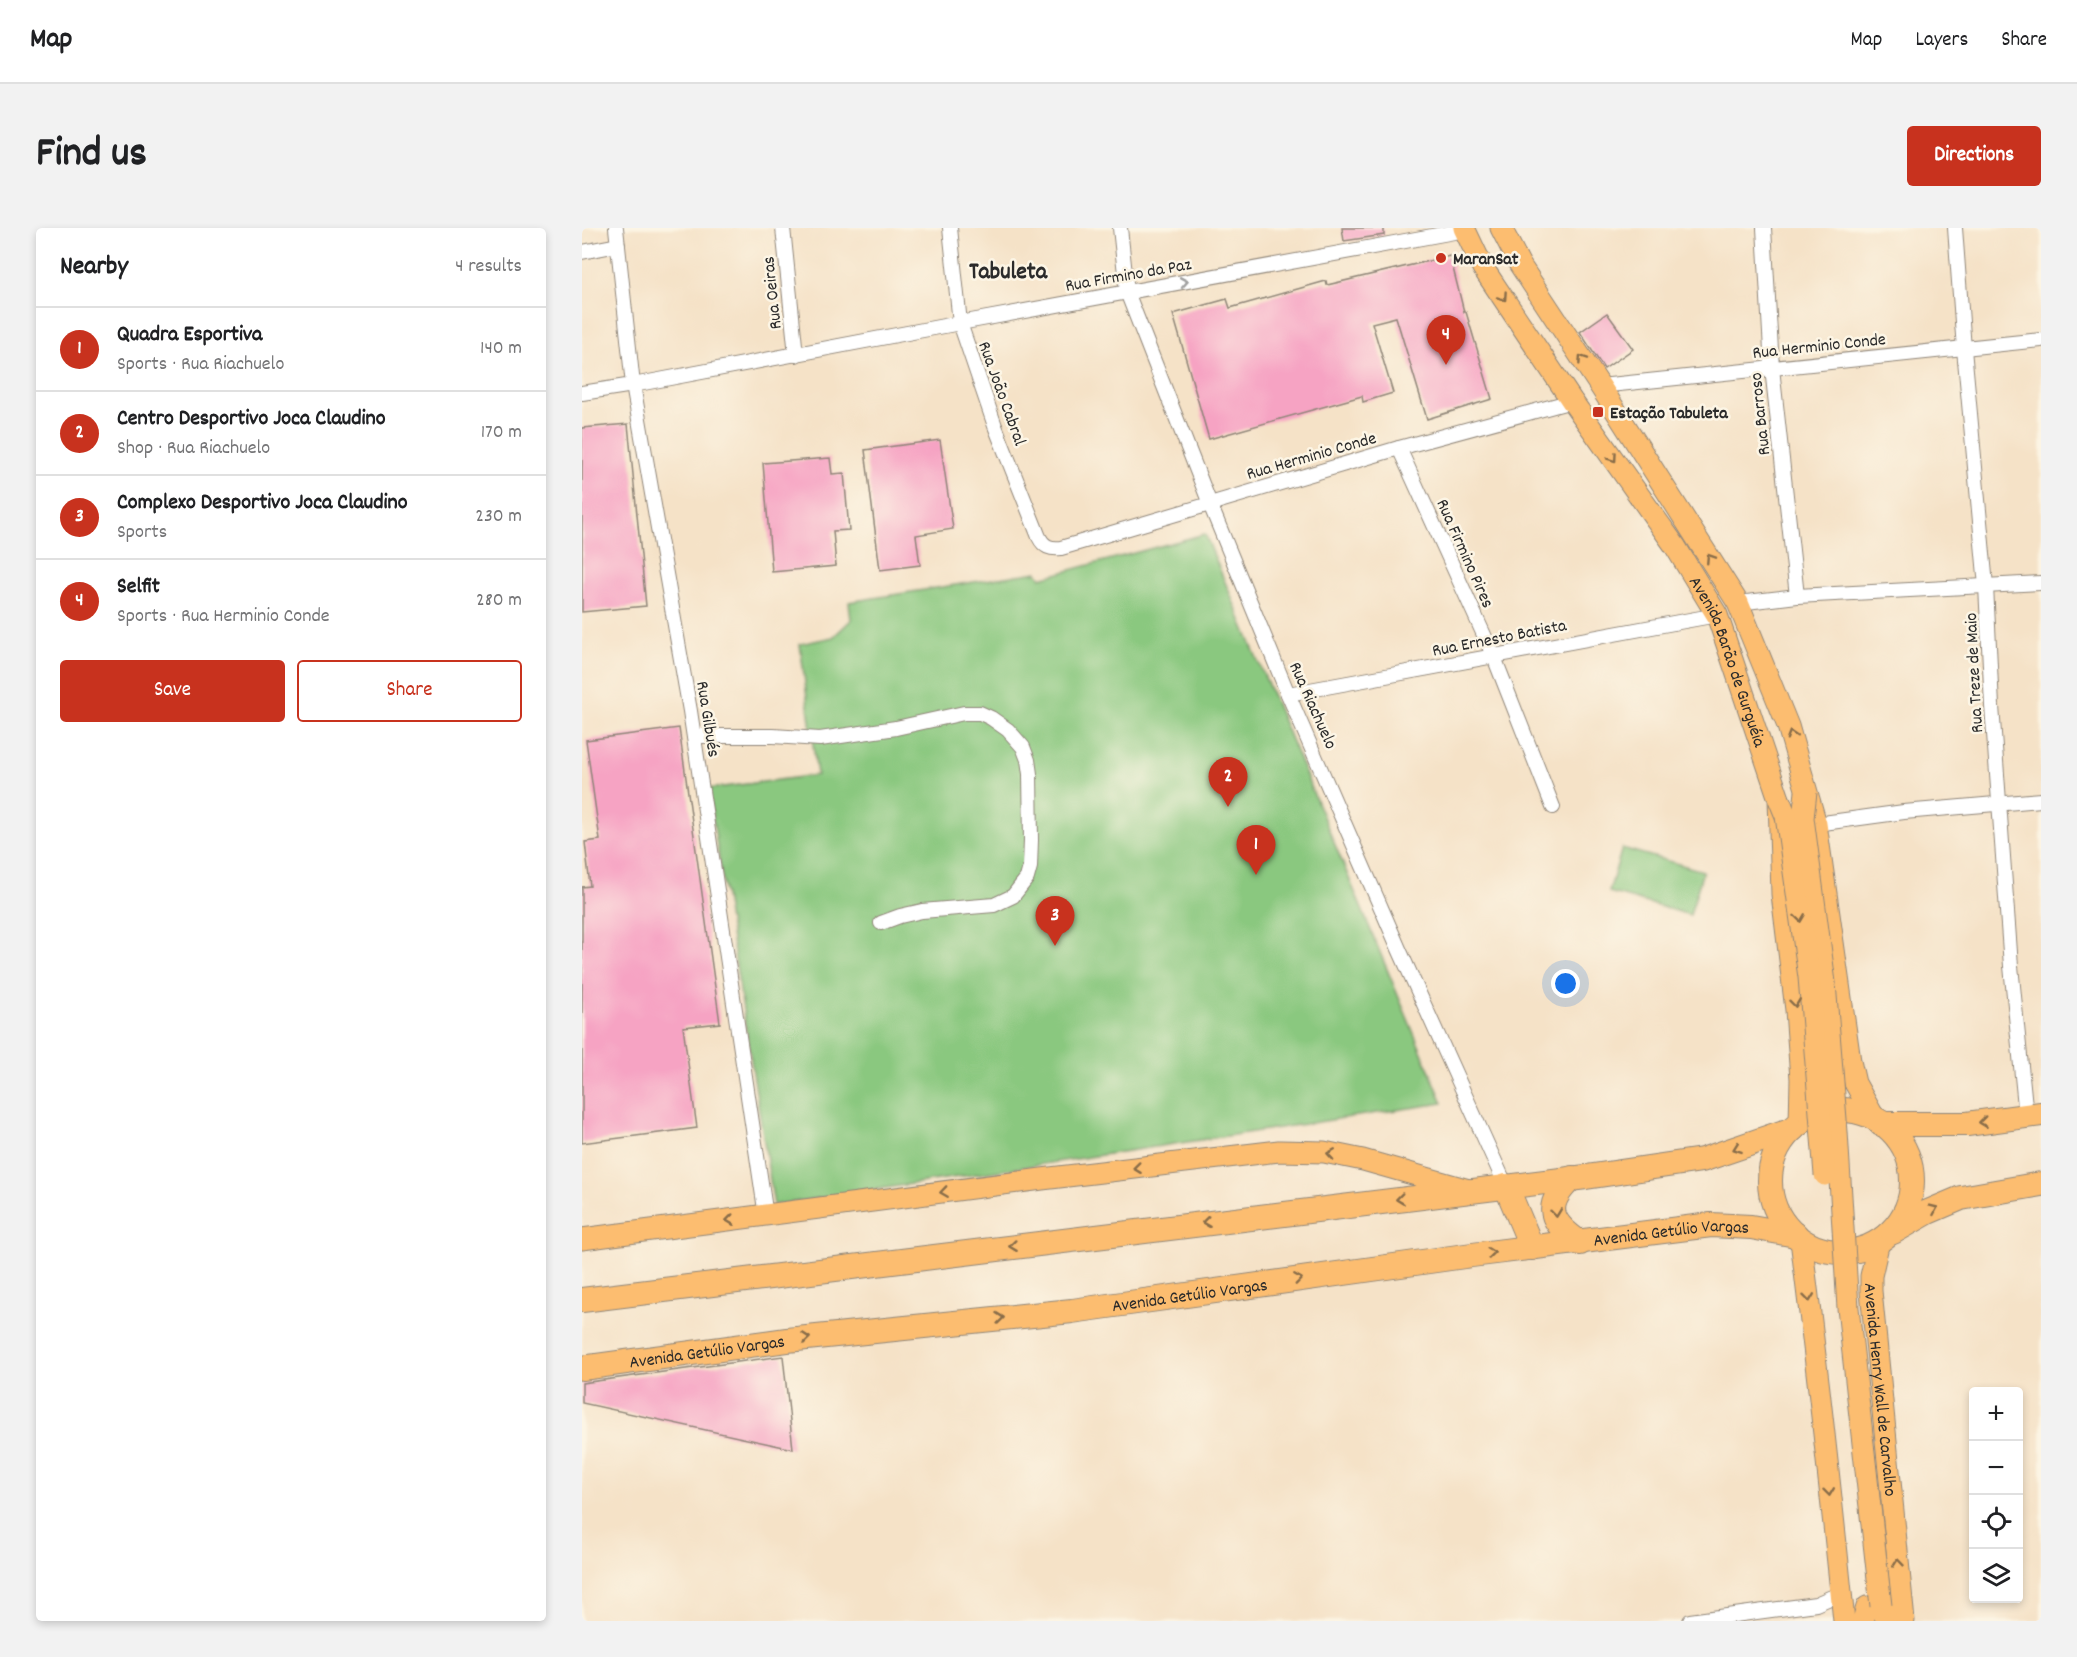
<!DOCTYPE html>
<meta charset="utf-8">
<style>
:root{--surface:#fff;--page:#f2f2f2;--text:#202124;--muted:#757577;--line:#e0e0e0;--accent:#c8321e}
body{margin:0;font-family:Dekko,sans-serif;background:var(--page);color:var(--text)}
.controls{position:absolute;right:18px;bottom:18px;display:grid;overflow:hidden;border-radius:6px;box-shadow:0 3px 9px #0003}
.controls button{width:54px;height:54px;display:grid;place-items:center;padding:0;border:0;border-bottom:2px solid var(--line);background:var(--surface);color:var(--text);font:30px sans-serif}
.you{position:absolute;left:984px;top:756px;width:21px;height:21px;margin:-15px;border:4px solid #fff;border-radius:50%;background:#1a73e8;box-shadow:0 0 0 9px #1a73e833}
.badge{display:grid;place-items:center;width:39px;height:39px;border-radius:50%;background:var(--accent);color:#fff;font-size:20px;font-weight:700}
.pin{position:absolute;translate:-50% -50px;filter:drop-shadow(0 2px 3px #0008)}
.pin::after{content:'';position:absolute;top:32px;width:21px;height:18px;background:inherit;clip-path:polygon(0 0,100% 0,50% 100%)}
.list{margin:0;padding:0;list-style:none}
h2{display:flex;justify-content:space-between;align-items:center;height:78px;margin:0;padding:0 24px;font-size:26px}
h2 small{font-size:20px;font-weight:400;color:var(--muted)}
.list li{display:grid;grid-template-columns:39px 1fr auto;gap:18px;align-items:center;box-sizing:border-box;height:84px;padding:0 24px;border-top:2px solid var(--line)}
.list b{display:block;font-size:22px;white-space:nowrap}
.list p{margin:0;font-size:20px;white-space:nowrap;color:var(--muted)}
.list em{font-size:20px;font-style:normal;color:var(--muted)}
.actions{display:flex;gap:12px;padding:18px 24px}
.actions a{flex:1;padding:14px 0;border:2px solid var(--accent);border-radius:6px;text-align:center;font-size:21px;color:var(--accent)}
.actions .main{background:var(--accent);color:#fff}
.icon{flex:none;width:33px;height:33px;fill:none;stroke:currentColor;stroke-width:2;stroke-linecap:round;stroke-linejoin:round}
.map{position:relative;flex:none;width:1459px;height:1393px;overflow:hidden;border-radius:6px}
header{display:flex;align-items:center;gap:36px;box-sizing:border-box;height:84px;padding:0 30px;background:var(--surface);border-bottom:2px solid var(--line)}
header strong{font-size:28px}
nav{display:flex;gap:33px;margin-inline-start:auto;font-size:21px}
.intro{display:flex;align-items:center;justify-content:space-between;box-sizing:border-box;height:144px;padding:0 36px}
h1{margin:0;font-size:42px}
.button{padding:15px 27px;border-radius:6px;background:var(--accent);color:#fff;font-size:21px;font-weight:700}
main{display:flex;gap:36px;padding:0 36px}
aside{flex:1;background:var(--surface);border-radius:6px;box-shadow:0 3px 9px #0003}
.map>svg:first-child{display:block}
</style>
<header>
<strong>Map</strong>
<nav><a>Map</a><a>Layers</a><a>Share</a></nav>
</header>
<div class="intro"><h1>Find us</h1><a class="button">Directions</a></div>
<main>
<aside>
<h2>Nearby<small>4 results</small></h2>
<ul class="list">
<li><span class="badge">1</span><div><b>Quadra Esportiva</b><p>Sports · Rua Riachuelo</p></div><em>140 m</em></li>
<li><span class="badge">2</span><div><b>Centro Desportivo Joca Claudino</b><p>Shop · Rua Riachuelo</p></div><em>170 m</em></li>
<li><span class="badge">3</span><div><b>Complexo Desportivo Joca Claudino</b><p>Sports</p></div><em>230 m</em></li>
<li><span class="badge">4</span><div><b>Selfit</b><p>Sports · Rua Herminio Conde</p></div><em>280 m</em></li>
</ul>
<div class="actions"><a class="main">Save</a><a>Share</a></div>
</aside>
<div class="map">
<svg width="1459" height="1393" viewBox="0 0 1459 1393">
<rect width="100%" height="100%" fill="#fcf5e5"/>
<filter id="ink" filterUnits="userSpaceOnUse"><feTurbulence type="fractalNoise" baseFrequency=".0167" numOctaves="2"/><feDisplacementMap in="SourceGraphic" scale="12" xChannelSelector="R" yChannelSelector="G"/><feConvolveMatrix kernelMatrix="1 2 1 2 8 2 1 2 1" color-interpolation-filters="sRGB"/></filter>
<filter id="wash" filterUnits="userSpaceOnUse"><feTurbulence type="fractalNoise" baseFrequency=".008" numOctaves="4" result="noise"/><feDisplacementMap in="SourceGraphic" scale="24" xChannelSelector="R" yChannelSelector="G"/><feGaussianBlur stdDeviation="1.35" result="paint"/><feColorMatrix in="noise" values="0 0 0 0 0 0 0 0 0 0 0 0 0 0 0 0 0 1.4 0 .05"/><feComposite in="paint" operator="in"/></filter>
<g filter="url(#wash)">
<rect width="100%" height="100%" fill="#f5e2c7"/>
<g fill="#8ac87f" stroke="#5a7a55" stroke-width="1.5">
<path d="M623 306 861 875 192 977 126 561 235 547 218 416 251 409 269 392 267 374 455 344 459 350Z"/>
<path d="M1040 620 1121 643 1108 687 1027 664Z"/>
</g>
<g id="blocks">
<g fill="#f6a3c3">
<path d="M760 0H802V7L762 13Z"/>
<path d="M868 28 882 84H884L910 171 845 191 814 89 790 95 811 165 781 174 780 168 627 211 591 86 645 71 648 80 744 53 745 57Z"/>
<path d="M1025 85 1051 121 1022 141 998 104Z"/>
<path d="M46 196 64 378 0 384V200Z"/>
<path d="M358 212 371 301 334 307 338 337 298 342 283 222Z"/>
<path d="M248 230 250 246 262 245 267 302 251 303 254 338 190 344 181 235Z"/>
<path d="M97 500 138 795 101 799 115 900 0 915V659L8 658 3 614 18 612 4 512Z"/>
<path d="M201 1128 211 1221 0 1175V1155Z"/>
</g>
</g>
</g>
<g filter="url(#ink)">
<use href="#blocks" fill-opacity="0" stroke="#908679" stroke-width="1.5"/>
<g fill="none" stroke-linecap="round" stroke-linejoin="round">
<defs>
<g id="street">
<path d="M34 0 51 157 108 483 184 988"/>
<path d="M201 0 214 127"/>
<path d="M368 0 378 95 413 198 457 309C462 319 468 321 479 320L817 220 990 173"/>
<path d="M538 0 545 64 628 276 706 466 817 721 924 958"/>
<path d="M1182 0 1190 140 1215 368"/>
<path d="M1373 0 1382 121 1404 358 1410 478 1429 738 1444 888"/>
<path d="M0 24 36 17"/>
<path d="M1018 158 1459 112"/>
<path d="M0 165 51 157 378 95 883 2 885 0"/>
<path d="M817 220 912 429 971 579"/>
<path d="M1156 375 1215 368 1459 355"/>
<path d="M706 466 1135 387"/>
<path d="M112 508H191L238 511 314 500 382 485H398L409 490 426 502 441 519 446 532 448 546 449 612 448 639 445 650 431 668 412 677 340 683 318 688 299 695"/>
<path d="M1234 596 1322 584 1459 572"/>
<path d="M1108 1393 1234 1376 1259 1365"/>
</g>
<g id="primary">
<path id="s1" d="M882 0 901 40 990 173 1093 318 1135 387 1197 571 1200 666 1214 782 1219 851 1218 895"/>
<path d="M919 0 938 37 1018 158 1156 375 1206 498 1234 596 1268 833 1273 855 1293 891"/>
<path d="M0 1011 460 951 697 923 742 924 781 932 887 962"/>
<path d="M1219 1012C1235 1139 1249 1266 1262 1393"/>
<path id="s2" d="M1297 1013 1289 1048V1063L1322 1393"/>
<path d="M1299 1378 1305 1393"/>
<path d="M1281 1393 1285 1379"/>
</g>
<g id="highway">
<circle cx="1259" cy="953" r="71"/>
<path d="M1299 896H1385L1459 886"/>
<path d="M990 950C960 978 968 994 998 1015"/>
<path d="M924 958 950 1020"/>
<path d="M1311 1004 1346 984 1379 970 1459 956"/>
<path d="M0 1072 1004 949 1120 932 1211 901"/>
<path id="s3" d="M0 1140 205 1112 490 1083 890 1027 1129 997 1169 999 1214 1007"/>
</g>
</defs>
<use href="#street" stroke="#908679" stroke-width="16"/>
<use href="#primary" stroke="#908679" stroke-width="23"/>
<use href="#highway" stroke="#908679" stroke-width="26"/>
<use href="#street" stroke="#fff" stroke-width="14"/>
<use href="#primary" stroke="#fcbd6f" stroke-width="21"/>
<use href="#highway" stroke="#fcbd6f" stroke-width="24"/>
<defs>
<g id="primary-bridge">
<path d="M1224 564 1221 590 1243 755 1255 904 1266 1080 1299 1378"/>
<path d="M1197 571 1204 588 1227 749 1243 947"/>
</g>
</defs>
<use href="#primary-bridge" stroke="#908679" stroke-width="23" stroke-linecap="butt"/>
<use href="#primary-bridge" stroke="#fcbd6f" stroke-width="21"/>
</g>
<defs><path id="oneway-chevron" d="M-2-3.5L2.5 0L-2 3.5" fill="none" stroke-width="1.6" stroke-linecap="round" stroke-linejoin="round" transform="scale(1.5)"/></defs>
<use stroke="#a0a0a0" href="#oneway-chevron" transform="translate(602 54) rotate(-10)"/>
<g stroke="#896d4a">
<use href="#oneway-chevron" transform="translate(921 69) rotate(56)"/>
<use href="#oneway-chevron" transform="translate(1000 131) rotate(-124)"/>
<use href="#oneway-chevron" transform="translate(1031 230) rotate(55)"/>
<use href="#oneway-chevron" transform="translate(1128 330) rotate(-123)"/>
<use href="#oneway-chevron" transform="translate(1209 507) rotate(-107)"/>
<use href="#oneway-chevron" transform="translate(1218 690) rotate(82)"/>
<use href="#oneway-chevron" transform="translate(1213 775) rotate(83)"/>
<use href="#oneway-chevron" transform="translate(1401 894) rotate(173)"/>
<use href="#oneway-chevron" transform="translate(1155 920) rotate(160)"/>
<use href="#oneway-chevron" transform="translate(749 926) rotate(-171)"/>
<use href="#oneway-chevron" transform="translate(555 940) rotate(173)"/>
<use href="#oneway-chevron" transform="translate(362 964) rotate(172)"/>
<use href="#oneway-chevron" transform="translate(818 971) rotate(173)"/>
<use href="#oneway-chevron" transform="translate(1352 981) rotate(-24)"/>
<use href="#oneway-chevron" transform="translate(974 985) rotate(83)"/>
<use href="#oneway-chevron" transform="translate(148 992) rotate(173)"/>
<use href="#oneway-chevron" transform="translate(624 994) rotate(173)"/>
<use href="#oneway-chevron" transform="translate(431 1018) rotate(173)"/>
<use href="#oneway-chevron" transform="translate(909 1025) rotate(-7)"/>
<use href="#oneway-chevron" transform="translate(716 1051) rotate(-8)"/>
<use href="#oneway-chevron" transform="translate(1227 1070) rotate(83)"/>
<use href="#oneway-chevron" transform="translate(418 1090) rotate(-6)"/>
<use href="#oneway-chevron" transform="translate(224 1110) rotate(-6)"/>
<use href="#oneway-chevron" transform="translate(1247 1264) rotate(83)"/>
<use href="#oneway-chevron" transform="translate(1316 1335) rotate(-96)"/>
</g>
</g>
<g fill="#c8321e" stroke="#fcf5e5" stroke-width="2">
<circle cx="859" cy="30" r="6"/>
<rect x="1010" y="178" width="12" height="12" rx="3"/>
</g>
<g text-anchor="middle" stroke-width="5" stroke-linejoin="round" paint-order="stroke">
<g font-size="18" font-weight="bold" fill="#2b2b2b" stroke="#fcf5e5" text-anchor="start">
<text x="871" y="36">MaranSat</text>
<text x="1028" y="190">Estação Tabuleta</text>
</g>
<g font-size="18" fill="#2b2b2b" stroke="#fcf5e5">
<text transform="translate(546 46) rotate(-10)" y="6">Rua Firmino da Paz</text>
<text transform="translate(189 65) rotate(-96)" y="6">Rua Oeiras</text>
<text transform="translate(1237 117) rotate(-6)" y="6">Rua Herminio Conde</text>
<text transform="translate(421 165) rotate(70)" y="6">Rua João Cabral</text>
<text transform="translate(1177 186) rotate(-96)" y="6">Rua Barroso</text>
<text transform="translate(729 227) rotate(-16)" y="6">Rua Herminio Conde</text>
<text transform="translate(884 325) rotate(66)" y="6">Rua Firmino Pires</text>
<text transform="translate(917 409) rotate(-11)" y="6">Rua Ernesto Batista</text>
<text dy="6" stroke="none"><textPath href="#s1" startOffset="510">Avenida Barão de Gurguéia</textPath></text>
<text transform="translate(1391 445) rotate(-93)" y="6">Rua Treze de Maio</text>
<text transform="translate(732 477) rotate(66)" y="6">Rua Riachuelo</text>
<text transform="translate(127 491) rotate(81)" y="6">Rua Gilbués</text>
<text dy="6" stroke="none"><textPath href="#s3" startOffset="1098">Avenida Getúlio Vargas</textPath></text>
<text dy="6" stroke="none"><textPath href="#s3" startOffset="612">Avenida Getúlio Vargas</textPath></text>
<text dy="6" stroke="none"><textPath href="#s3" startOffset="126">Avenida Getúlio Vargas</textPath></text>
<text dy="6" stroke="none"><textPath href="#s2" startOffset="150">Avenida Henry Wall de Carvalho</textPath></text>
</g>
<g font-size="24" font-weight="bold" fill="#2b2b2b" stroke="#fcf5e5">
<text x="426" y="50">Tabuleta</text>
</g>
</g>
</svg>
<div class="controls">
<button>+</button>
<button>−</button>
<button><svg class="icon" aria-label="locate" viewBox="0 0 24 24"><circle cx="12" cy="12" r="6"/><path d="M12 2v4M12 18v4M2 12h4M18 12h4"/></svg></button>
<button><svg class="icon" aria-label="layers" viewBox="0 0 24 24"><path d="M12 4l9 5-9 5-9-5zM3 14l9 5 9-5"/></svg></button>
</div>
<div class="you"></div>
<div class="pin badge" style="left:674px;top:647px">1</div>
<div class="pin badge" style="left:646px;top:579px">2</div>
<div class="pin badge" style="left:473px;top:718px">3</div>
<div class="pin badge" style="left:864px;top:137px">4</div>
</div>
</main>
